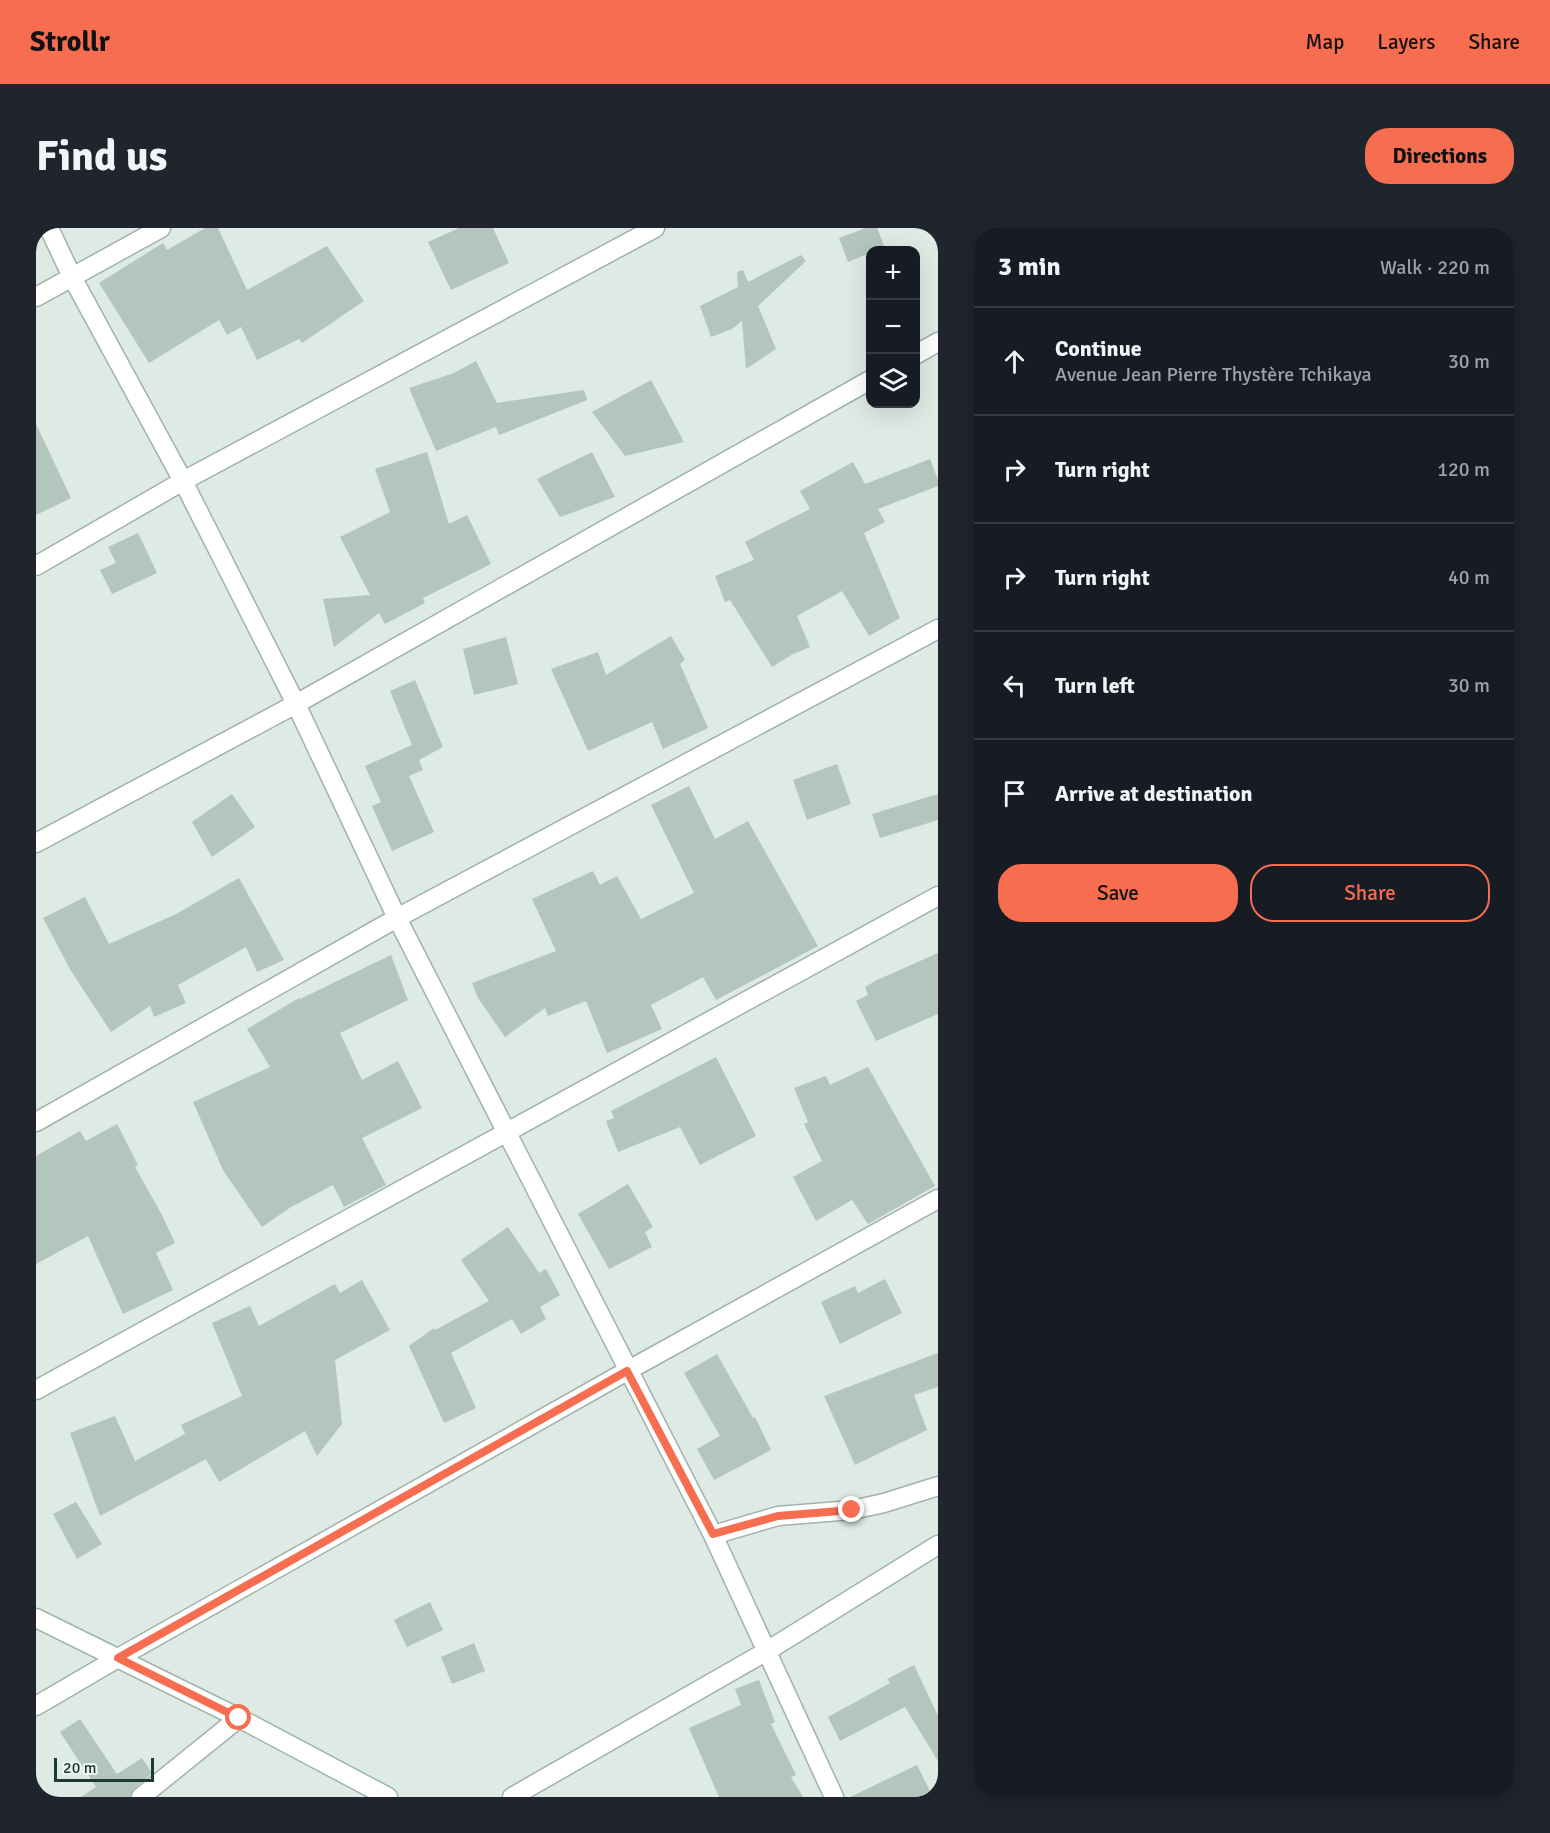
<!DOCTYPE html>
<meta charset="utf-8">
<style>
:root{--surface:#171b24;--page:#20242c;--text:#f1f3f6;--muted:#9ea1a6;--line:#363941;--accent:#f66d50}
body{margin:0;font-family:Signika,sans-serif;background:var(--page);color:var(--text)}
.controls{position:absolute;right:18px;top:18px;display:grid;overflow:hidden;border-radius:12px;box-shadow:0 6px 24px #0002}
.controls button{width:54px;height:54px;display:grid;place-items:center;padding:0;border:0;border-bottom:2px solid var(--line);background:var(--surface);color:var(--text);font:30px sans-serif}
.scale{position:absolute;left:18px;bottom:15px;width:100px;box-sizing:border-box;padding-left:6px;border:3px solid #1f3a31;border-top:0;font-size:16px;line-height:21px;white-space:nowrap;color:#1f3a31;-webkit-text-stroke:4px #eef7f2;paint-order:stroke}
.stop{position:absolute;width:18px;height:18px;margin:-14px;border:4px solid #f66d50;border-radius:50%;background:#fff}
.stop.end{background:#f66d50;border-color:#fff;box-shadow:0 2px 6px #0008}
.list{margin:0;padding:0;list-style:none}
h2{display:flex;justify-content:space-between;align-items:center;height:78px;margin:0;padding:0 24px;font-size:26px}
h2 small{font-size:20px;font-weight:400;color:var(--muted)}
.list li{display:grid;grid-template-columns:39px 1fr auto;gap:18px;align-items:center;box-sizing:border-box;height:108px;padding:0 24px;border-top:2px solid var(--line)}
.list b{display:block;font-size:22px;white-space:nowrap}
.list p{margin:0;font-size:20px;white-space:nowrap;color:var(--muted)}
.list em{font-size:20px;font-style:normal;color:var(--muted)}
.actions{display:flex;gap:12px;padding:18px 24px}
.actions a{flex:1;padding:14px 0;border:2px solid var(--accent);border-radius:24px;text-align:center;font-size:21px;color:var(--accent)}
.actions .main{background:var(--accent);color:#111}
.icon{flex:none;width:33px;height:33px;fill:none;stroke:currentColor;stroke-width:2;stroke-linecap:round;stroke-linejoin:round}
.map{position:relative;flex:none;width:902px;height:1569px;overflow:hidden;border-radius:24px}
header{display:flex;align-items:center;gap:36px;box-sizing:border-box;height:84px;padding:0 30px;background:var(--accent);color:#111}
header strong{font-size:28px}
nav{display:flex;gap:33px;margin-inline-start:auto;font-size:21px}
.intro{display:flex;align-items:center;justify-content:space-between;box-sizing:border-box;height:144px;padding:0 36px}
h1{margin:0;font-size:42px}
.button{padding:15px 27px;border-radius:24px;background:var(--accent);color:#111;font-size:21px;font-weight:700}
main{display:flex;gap:36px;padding:0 36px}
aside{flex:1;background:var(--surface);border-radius:24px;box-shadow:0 6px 24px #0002}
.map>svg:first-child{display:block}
</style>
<header>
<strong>Strollr</strong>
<nav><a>Map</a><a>Layers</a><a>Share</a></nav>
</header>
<div class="intro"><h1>Find us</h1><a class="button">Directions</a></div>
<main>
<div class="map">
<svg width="902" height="1569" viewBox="0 0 902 1569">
<rect width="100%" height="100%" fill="#deeae4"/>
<g fill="#b3c5bd">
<path d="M169 0H182L211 62 291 18 328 73 266 115 263 111 221 132 205 99 191 107 183 92 113 135 63 55 127 15 131 22Z"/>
<path d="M423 0H457L473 35 415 62 392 14Z"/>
<path d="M830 0H841L849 20 834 22V25L812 34 803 10Z"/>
<path d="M765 27 770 33 722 78 740 121 710 141 706 93 696 101 675 109 664 78 702 59 701 44 707 42 712 54Z"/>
<path d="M440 133 461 175 548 162 551 172 463 207 460 199 400 223 373 160 418 145Z"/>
<path d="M615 152 648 214 589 228 556 184Z"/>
<path d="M0 196 35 270 0 287Z"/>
<path d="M391 224 413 296 431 287 455 336 387 370 389 375 349 396 343 385 298 419 287 371 334 367 304 309 354 284 339 241Z"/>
<path d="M556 224 579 269 524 289 501 251Z"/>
<path d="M894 231 902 252V258L842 281 849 294 828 305 864 390 833 408 806 363 761 388 774 419 757 426 736 439 694 372 689 374 679 348 718 332 709 314 774 281 764 263 817 234 829 256Z"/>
<path d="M102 305 121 345 76 366 64 342 80 335 72 319Z"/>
<path d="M635 408 649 432 644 436 672 500 627 521 616 494 552 523 515 441 562 424 570 447Z"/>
<path d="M470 409 482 456 438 467 427 421Z"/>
<path d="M379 452 407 519 383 532 387 542 373 548 398 604 356 623 336 578 345 574 329 538 376 517 354 463Z"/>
<path d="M801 536 815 576 771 592 757 552Z"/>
<path d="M653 558 679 611 712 593 782 718 680 772 667 749 615 777 626 801 571 825 550 773 512 788 509 780 469 809 442 770 436 755 520 723 496 671 557 643 564 657 581 648 605 691 658 665 615 577Z"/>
<path d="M196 566 219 599 176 629 156 594Z"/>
<path d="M902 566V592L844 610 836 586Z"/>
<path d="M203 650 248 732 221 744 210 719 142 757 150 775 118 789 114 778 75 804 35 743 7 690 49 669 73 716 140 686Z"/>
<path d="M902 725V786L840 813 820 773 832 767 829 759 841 752Z"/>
<path d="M355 727 372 772 304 805 326 852 362 833 386 880 326 910 350 957 308 979 297 957 255 979 226 999 187 942 157 874 234 839 211 801 263 770 264 771Z"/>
<path d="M680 829 720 908 664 937 644 899 582 924 570 893 578 890 575 883Z"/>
<path d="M832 839 899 958 832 996 816 972 780 993 757 949 786 933 768 896 772 894 758 860 790 848 794 857Z"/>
<path d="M81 896 102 937 99 939 126 987 139 1015 120 1025 137 1062 87 1086 52 1008 0 1036V928L44 903 50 913Z"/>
<path d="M592 956 617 999 609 1004 616 1019 573 1041 542 986Z"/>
<path d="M472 999 503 1045 510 1041 524 1067 504 1079 510 1091 485 1106 476 1091 415 1125 440 1180 408 1195 373 1118 398 1100 399 1102 453 1073 425 1032Z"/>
<path d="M849 1051 866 1085 804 1116 785 1074 819 1058 822 1065Z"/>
<path d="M326 1052 354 1102 299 1132 306 1196 281 1228 269 1203 183 1254 170 1231 64 1288 34 1205 79 1188 99 1233 149 1206 145 1197 206 1168 176 1095 214 1078 223 1098 299 1056 304 1065Z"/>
<path d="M902 1125V1159L878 1167 891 1202 819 1237 788 1168Z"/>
<path d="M681 1126 717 1190 719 1189 735 1222 678 1252 661 1221 684 1208 648 1145Z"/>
<path d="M40 1274 66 1316 41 1331 17 1286Z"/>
<path d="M394 1374 407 1402 371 1419 358 1392Z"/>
<path d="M438 1415 449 1443 416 1456 405 1429Z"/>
<path d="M878 1437 902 1488V1533L869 1479 804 1513 792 1489 854 1455 851 1451Z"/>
<path d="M723 1452 739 1494 735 1496 760 1547 755 1549 767 1569H683L653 1500 705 1477 699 1461Z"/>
<path d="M44 1491 81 1546 106 1530 116 1545 98 1561 94 1569H45L60 1559 24 1504Z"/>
<path d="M881 1537 897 1569H814Z"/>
</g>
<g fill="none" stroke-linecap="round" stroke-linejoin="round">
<defs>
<g id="street">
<path d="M13 0 36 49 147 253 260 476 361 690 677 1307 798 1569"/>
<path d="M0 69 125 0"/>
<path d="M879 127 902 114"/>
<path d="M0 338 147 253 619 0"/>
<path d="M0 615 260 476 834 152"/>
<path d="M0 894 361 690 902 401"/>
<path d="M0 1162 902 668"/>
<path d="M677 1307 742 1288 816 1282 848 1275 902 1258"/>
<path d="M0 1478 82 1430 591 1143 902 971"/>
<path d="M105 1569 203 1490"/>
<path d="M476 1569 731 1423 902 1317"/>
</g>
<path id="secondary" d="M0 1390 203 1490 352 1569"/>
</defs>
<use href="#street" stroke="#a1b2ab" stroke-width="21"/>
<use href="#secondary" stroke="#9db6ab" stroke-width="21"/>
<use href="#street" stroke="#fff" stroke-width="18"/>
<use href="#secondary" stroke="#fff" stroke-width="18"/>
</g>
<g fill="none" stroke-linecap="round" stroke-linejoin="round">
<path stroke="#f66d50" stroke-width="8" d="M203 1490 82 1430 591 1143 677 1306 742 1288 816 1282"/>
</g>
</svg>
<div class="controls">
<button>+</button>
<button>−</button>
<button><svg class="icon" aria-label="layers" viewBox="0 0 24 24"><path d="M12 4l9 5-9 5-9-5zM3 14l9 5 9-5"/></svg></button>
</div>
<div class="scale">20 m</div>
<div class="stop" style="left:203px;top:1490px"></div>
<div class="stop end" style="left:816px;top:1282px"></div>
</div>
<aside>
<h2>3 min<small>Walk · 220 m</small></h2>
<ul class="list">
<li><svg class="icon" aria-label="ahead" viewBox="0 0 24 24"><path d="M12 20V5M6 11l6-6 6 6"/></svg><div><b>Continue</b><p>Avenue Jean Pierre Thystère Tchikaya</p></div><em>30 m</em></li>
<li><svg class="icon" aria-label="right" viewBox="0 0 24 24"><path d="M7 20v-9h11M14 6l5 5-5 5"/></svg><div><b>Turn right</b></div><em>120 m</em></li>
<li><svg class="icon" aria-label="right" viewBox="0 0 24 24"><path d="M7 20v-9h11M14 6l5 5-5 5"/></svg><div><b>Turn right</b></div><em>40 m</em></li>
<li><svg class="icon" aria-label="left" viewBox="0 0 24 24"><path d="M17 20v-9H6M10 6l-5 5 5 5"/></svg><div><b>Turn left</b></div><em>30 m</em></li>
<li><svg class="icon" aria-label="arrive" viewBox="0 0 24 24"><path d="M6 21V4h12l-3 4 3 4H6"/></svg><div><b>Arrive at destination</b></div></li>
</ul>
<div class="actions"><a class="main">Save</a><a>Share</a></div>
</aside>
</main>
